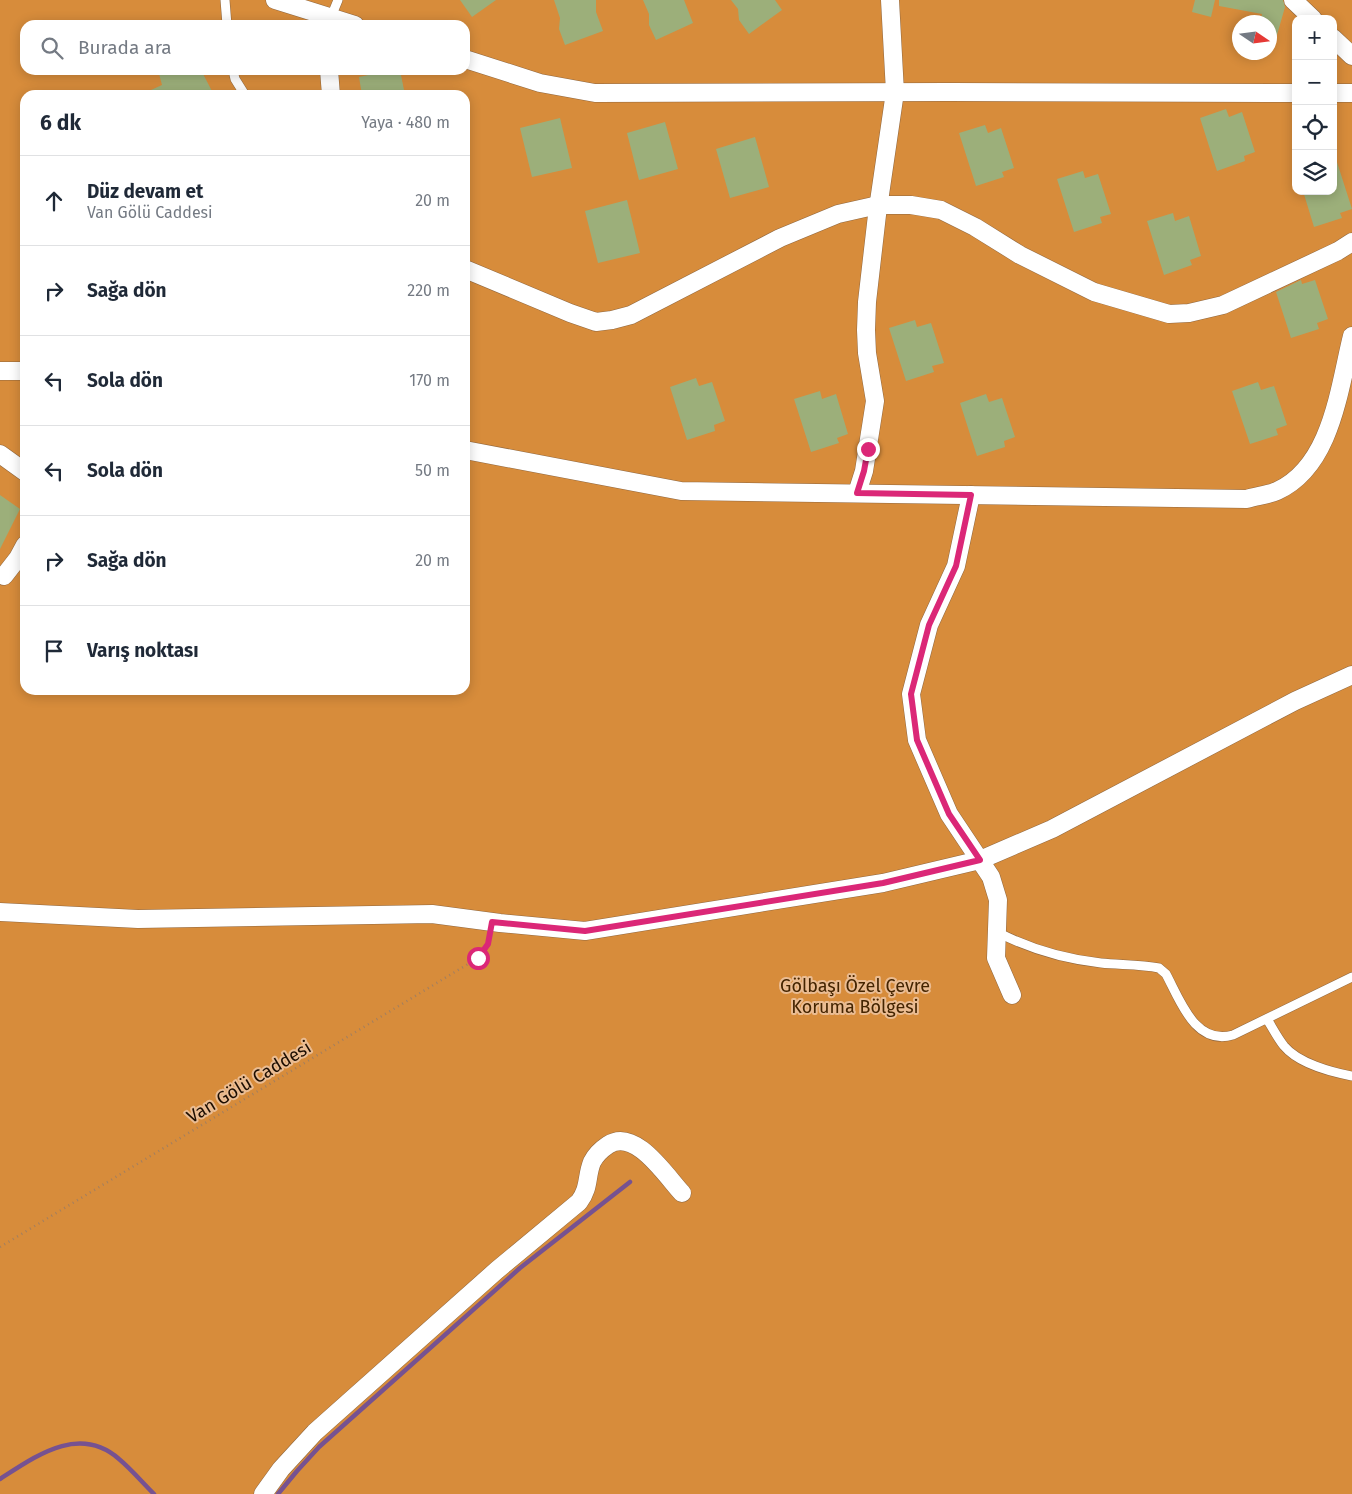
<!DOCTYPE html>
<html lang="tr">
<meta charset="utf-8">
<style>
:root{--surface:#fff;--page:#f2f2f3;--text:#1f2937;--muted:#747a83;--line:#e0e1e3}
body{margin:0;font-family:"Fira Sans",sans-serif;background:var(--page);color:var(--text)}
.controls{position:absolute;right:15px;top:15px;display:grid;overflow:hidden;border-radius:10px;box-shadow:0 2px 12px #0003}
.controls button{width:45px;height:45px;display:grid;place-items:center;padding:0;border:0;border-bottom:1px solid var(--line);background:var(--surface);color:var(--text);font:25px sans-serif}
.compass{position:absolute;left:1232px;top:15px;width:45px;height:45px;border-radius:50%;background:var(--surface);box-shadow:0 2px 12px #0003;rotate:103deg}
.stop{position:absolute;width:15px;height:15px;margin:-11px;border:4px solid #db2777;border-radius:50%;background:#fff}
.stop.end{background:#db2777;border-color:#fff;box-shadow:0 1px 5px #0008}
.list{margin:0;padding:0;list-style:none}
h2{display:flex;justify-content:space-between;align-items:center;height:65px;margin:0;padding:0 20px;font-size:21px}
h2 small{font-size:16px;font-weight:400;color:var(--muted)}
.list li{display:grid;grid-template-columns:32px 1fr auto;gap:15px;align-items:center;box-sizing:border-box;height:90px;padding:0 20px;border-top:1px solid var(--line)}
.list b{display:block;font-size:19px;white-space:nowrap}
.list p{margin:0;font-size:16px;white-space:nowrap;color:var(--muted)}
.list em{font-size:16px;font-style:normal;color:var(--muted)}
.icon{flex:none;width:28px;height:28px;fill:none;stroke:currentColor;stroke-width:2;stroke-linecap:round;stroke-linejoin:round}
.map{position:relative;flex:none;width:1352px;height:1494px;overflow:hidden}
.search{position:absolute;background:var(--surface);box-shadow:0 2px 12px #0003;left:20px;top:20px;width:450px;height:55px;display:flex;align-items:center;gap:12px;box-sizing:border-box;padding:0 18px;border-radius:15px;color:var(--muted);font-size:19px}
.panel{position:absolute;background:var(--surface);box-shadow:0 2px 12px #0003;left:20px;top:90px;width:450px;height:605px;border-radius:15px}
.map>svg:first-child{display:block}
</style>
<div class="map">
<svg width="1352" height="1494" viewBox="0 0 1352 1494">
<rect width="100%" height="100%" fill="#eabc92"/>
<path fill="#d78c3b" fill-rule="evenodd" d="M0 0H1352V1494H0ZM1296 19H1333V191H1296ZM1240 22H1270V52H1240ZM25 25H465V70H25ZM25 95H465V690H25Z"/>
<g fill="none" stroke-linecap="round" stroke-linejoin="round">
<g stroke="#765291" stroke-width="4.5">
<path d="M0 1479C36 1456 79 1424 119 1459 131 1469 142 1482 154 1494"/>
<path d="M278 1494 297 1471 319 1447 520 1268 630 1182"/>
</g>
</g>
<g fill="#9caf7a">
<path d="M460 0H496L472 17Z"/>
<path d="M554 0H596V12L603 31 565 45 559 29 560 18Z"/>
<path d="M643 0H684L693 23 656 40 649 25V14Z"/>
<path d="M731 0H775L782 10 749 34 739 20 738 9Z"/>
<path d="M1195 0H1215L1211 17 1192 12Z"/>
<path d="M1219 0H1283L1285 7 1273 49 1270 48V22H1260L1262 14 1219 6Z"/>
<path d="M158 70H201L214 95H140L162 85Z"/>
<path d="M391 70H400L405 95H362L359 77Z"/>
<path d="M1226 109 1229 117 1242 112 1255 152 1244 156 1245 161 1217 171 1200 118Z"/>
<path d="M560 118 572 168 532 177 520 128Z"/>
<path d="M665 122 678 169 639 180 627 133Z"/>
<path d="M985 125 988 133 1001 128 1014 168 1002 172 1004 177 976 186 959 133Z"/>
<path d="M755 137 769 187 730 198 716 149Z"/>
<path d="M1333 159H1336L1352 209 1340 213 1342 218 1314 227 1303 191H1333Z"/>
<path d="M1083 171 1085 178 1098 174 1111 214 1100 217 1102 223 1074 232 1057 179Z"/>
<path d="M627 200 640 253 598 263 585 211Z"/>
<path d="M1173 213 1175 221 1189 216 1201 256 1190 260 1192 265 1164 275 1147 221Z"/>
<path d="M1301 280 1302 284 1315 280 1328 319 1317 323 1319 329 1291 338 1276 292Z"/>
<path d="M915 320 917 327 931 323 944 363 932 366 934 372 906 381 889 328Z"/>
<path d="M696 378 699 386 712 382 725 421 714 425 715 431 687 440 670 387Z"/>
<path d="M1258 382 1261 390 1274 386 1287 425 1276 429 1278 435 1250 444 1232 391Z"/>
<path d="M820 391 822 399 836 394 848 434 837 438 839 443 811 452 794 399Z"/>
<path d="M986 394 989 402 1002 398 1015 437 1004 441 1005 447 977 456 960 403Z"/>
<path d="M0 495 20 509 0 549Z"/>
</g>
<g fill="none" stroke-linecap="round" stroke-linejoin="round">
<defs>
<g id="service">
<path d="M225 0 227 25"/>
<path d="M331 17 338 0"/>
<path d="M233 70 235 79 245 95"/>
<path d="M997 932C1030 949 1064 959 1101 963 1120 965 1140 964 1159 968L1166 974C1180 1000 1195 1046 1233 1035L1352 977"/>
<path d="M1267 1019C1272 1027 1277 1037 1284 1046 1298 1063 1331 1072 1352 1076"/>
</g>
<g id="minor">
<path d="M275 0 355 25"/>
<path d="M1293 0 1313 19"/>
<path d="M1333 38 1352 56"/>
<path d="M465 59 540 83 595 93 950 92 1296 93"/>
<path d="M329 70 331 95"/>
<path d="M1333 93H1352"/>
<path d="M465 269 570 313 596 322 612 320 631 315 780 238 838 214 878 205H911L941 210 975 227 1020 255 1094 292 1169 314 1189 313 1223 305 1338 251 1352 242"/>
<path d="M0 371H25"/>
<path d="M465 450 681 491 1247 499C1256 496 1268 495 1277 491 1332 466 1339 388 1352 336"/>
<path d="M0 454 25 472"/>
<path d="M857 493 864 471 875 401 867 353 866 330 867 302 877 215 895 92 890 0"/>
<path d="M971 495 956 566 929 625 911 694 917 740 949 814 991 877 998 900 996 958 1012 995"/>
<path d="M4 576 18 558 25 545"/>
<path d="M0 912 138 919 432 914 500 923 585 931 883 883 980 860 1052 829 1295 701 1352 675"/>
<path d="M263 1494 281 1469 315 1432 497 1270 579 1202C590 1187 586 1177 592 1162 595 1156 602 1149 608 1145 635 1127 666 1176 682 1193"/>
</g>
</defs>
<use href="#service" stroke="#90673f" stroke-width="10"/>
<use href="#minor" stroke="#90673f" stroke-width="19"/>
<path stroke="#a27f60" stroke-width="2.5" stroke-dasharray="1 4" stroke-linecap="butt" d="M0 1247 478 958 488 944 489 937"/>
<use href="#service" stroke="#fff" stroke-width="9"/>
<use href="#minor" stroke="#fff" stroke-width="18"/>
</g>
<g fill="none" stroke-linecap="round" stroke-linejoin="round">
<path stroke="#db2777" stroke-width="6" d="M478 958 488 944 492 922 585 931 883 883 980 860 949 814 917 740 911 694 929 625 956 566 971 495 857 493 864 471 868 449"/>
</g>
<g text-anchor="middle" stroke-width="4" stroke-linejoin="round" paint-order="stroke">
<g font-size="18" fill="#442400" stroke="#eabc92">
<text x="855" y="992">Gölbaşı Özel Çevre<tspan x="855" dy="21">Koruma Bölgesi</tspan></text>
</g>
<g font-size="18" fill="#1c0d01" stroke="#eabc92">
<text transform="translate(249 1082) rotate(-31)" y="6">Van Gölü Caddesi</text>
</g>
</g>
</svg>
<div class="controls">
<button>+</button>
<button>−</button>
<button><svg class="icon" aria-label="locate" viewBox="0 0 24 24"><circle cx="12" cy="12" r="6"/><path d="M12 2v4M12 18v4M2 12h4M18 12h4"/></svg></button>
<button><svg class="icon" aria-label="layers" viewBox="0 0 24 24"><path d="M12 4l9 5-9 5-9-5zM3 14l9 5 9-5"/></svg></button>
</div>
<svg class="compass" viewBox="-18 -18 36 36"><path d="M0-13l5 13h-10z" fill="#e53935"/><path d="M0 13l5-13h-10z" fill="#747a83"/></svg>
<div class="stop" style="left:478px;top:958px"></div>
<div class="stop end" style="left:868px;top:449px"></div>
<div class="search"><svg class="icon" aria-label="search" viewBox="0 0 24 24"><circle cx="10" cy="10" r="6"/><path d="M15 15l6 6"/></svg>Burada ara</div>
<section class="panel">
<h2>6 dk<small>Yaya · 480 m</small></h2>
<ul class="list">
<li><svg class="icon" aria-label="ahead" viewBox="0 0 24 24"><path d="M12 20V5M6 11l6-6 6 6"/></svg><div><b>Düz devam et</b><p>Van Gölü Caddesi</p></div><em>20 m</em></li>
<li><svg class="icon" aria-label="right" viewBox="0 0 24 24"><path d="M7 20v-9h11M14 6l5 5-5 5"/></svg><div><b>Sağa dön</b></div><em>220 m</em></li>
<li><svg class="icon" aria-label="left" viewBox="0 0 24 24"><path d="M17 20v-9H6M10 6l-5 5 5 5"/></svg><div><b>Sola dön</b></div><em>170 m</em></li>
<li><svg class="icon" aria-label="left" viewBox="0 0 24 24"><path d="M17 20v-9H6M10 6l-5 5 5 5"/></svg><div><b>Sola dön</b></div><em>50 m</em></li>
<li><svg class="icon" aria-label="right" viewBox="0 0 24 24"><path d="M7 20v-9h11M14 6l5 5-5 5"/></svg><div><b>Sağa dön</b></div><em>20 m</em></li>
<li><svg class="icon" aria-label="arrive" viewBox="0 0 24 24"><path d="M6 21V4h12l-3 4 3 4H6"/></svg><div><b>Varış noktası</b></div></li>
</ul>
</section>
</div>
